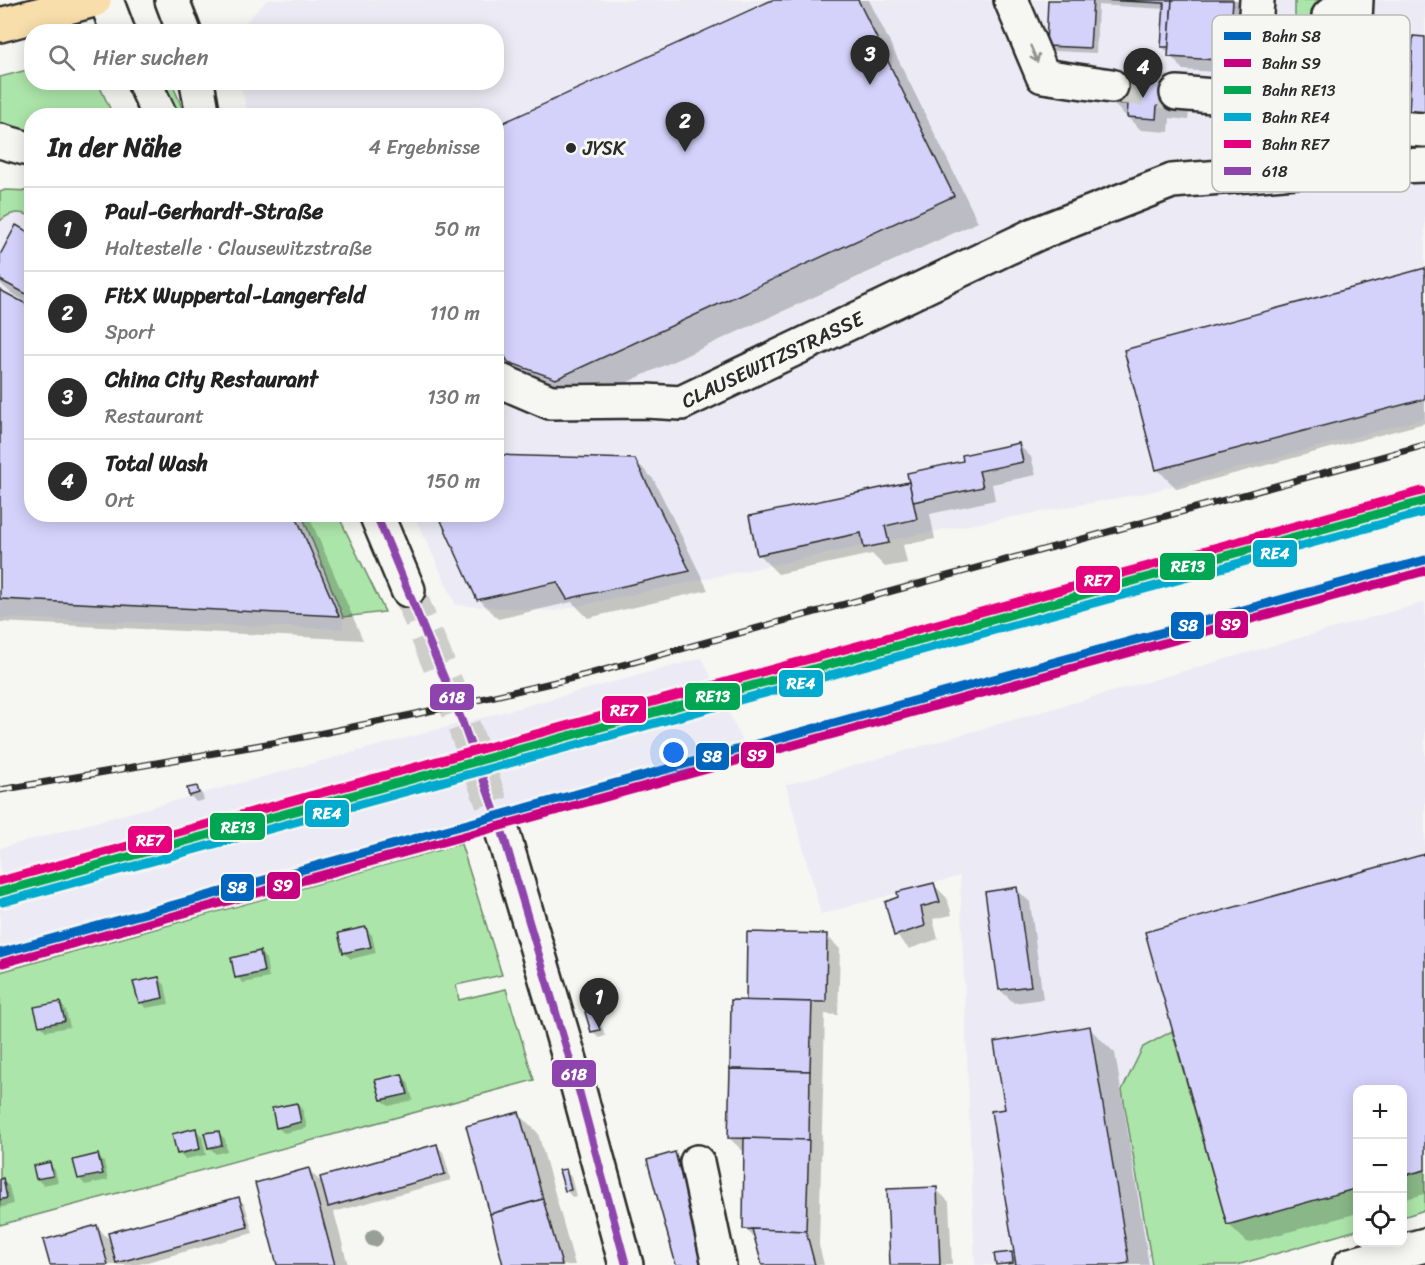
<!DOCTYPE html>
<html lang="de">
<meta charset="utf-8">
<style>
:root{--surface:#fff;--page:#f6f6f6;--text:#222;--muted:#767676;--line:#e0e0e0;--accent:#2b2b2b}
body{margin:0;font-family:Sriracha,sans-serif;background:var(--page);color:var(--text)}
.controls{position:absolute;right:18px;bottom:18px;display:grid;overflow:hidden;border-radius:12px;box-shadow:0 3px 15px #0003}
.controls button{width:54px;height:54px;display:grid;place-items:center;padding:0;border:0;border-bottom:2px solid var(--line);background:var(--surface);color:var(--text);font:30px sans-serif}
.you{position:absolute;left:674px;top:753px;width:21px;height:21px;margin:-15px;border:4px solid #fff;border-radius:50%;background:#1a73e8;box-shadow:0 0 0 9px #1a73e833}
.badge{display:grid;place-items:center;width:39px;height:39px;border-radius:50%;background:var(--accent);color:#fff;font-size:20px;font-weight:700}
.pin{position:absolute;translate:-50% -50px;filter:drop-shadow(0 2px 3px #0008)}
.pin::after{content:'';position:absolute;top:32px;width:21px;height:18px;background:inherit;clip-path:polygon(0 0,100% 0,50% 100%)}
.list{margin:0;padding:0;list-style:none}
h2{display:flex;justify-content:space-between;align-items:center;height:78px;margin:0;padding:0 24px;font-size:26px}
h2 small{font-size:20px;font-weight:400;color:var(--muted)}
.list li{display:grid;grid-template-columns:39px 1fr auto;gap:18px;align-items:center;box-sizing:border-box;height:84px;padding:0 24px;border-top:2px solid var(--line)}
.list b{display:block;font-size:22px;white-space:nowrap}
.list p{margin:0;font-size:20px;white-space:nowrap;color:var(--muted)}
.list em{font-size:20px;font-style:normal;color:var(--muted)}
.icon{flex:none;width:33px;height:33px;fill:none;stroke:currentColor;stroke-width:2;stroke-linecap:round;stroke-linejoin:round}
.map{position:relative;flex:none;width:1425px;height:1265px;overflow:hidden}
.search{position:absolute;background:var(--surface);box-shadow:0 3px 15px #0003;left:24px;top:24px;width:480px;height:66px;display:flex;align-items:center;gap:15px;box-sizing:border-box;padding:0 21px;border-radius:24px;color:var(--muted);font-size:22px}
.panel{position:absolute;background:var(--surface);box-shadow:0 3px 15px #0003;left:24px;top:108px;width:480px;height:414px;border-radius:24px}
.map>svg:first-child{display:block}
</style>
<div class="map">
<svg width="1425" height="1265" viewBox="0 0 1425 1265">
<rect width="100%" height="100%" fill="#f6f6f2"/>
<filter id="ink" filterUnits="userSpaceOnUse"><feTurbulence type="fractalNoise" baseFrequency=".0167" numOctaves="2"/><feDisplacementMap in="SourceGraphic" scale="12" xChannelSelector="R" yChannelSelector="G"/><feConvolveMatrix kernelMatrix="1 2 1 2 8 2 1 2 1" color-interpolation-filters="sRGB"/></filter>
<g filter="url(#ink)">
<g fill="#ecebf5">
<path d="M267 0H1425V418L1150 492 920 534 554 611 456 605 414 515 496 514V116L248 115 240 83 496 82V32L242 31V26Z"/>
<path d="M23 212 31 216 32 514 302 515 343 617V629L0 618V221L8 214Z"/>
<path d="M1425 602V1210L1403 1217 1402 1090H1358L1357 1230 1237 1265H975L960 876 821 914 786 785Z"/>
<path d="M702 658 753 763 0 972V848Z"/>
</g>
<g fill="#ace5a9" stroke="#6c886a" stroke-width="1.5">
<path d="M1295 0H1324L1318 11 1295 32Z"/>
<path d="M31 69 32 82 98 83 113 115 32 116 31 131 0 123V77Z"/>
<path d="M161 83H172L185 115H177Z"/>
<path d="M5 190 31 191V216C19 211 10 212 0 221V192Z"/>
<path d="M302 515H338L385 612 343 617Z"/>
<path d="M461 844 502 975 456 985 459 1000 506 989 534 1080 0 1225V972Z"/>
<path d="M1172 1031 1227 1224 1357 1188V1230L1237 1265H1152L1122 1090 1143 1047Z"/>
<path d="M1425 1170V1210L1403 1217 1402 1176Z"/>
</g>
<g fill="#0003">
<path d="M775 0H869L978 222 582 403 535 387 513 365 496 373V128Z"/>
<path d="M1049 0H1246L1248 74 1183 70 1162 46 1165 9 1098 5 1096 53 1053 51 1047 45Z"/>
<path d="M1191 94 1188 120 1170 118 1169 132 1141 130 1111 102Z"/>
<path d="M32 236V305L11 293 0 283V258Z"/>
<path d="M1425 270V423L1177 489 1157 469Z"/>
<path d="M0 292 32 514H308L363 640 0 622Z"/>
<path d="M1018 444 1031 457 1036 475 992 484 995 500 930 514 935 539 903 545 907 563 885 567 872 554 778 574 758 554 908 483Z"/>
<path d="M635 460 654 480 708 590 588 618 572 602 498 619 479 599 496 514Z"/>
<path d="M196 787 202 794 204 800 196 802 190 795Z"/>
<path d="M1425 855V1194L1402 1200V1090H1358V1213L1248 1243 1228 1224Z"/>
<path d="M933 884 947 898 952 915 933 919 938 939 909 949 896 935Z"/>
<path d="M1016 889 1030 902 1043 999 1014 1003 1000 990Z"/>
<path d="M366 929 372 935 376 953 351 959 344 953 340 934Z"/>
<path d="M827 936 840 949 838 1015 825 1014 819 1245 824 1265H763L757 1240 744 1228 746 1151H743L729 1138 747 1002Z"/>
<path d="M260 953 266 959 269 978 243 983 237 977Z"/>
<path d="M159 978 165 985 169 1004 146 1008 140 1002Z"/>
<path d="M60 1003 66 1010 70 1027 46 1031 40 1025Z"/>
<path d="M593 1011 599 1017 605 1036 599 1038 592 1031Z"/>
<path d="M1089 1028 1115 1053 1149 1265H997L1011 1254 1017 1260 1006 1110Z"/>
<path d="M402 1075 408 1082 413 1100 389 1106 382 1100Z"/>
<path d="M297 1104 303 1110 307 1128 284 1133 277 1127Z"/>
<path d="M519 1114 538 1133 575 1265H505Z"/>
<path d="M196 1130 202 1136 206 1155 185 1159 178 1153Z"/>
<path d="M218 1132 225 1139 227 1151 216 1154 209 1147Z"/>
<path d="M437 1146 443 1152 451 1180 334 1212 348 1265H278L308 1169 324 1185Z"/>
<path d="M674 1154 687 1167 714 1265H677Z"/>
<path d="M97 1156 104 1162 108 1180 85 1185 79 1178Z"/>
<path d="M49 1163 55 1170 58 1182 43 1185 37 1179Z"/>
<path d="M565 1171 571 1177 576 1196 572 1197 566 1190Z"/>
<path d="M2 1180 9 1186 13 1204 0 1208V1181Z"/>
<path d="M936 1189 949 1202 952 1265H891Z"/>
<path d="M239 1199 245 1205 253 1233 136 1265H52L97 1227 112 1242Z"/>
</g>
<g fill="#d4d2fb" stroke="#2b2b2b" stroke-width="1.5">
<path d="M772 0H858L954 196 556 379 508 362 496 342V126Z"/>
<path d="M1048 0H1093L1090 48 1046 46Z"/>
<path d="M1101 0H1172L1169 47H1161L1164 3Z"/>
<path d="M1172 0H1233L1232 15 1238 16 1235 61 1168 57Z"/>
<path d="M1413 36 1425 37V114L1409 113Z"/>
<path d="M1112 74 1178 80 1176 107 1157 106 1156 119 1127 117 1128 104 1110 103Z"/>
<path d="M16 225 32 234V297L0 280V255Z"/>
<path d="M1425 268V399L1156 470 1124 350Z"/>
<path d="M0 290 32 307V514H295L339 616 0 599Z"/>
<path d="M1019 443 1023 462 979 471 983 487 913 502 907 473 963 461 962 455Z"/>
<path d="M496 455 635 459 690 571 567 599 557 582 477 600 438 514H496Z"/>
<path d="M909 482 917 519 885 526 889 543 864 548 861 533 757 555 749 516Z"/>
<path d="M197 786 199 793 189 796 187 788Z"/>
<path d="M1425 854V1170L1402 1176V1090H1358V1188L1227 1225 1145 932Z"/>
<path d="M934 883 940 902 921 907 925 926 894 936 885 902 898 897 897 892Z"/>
<path d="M1017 887 1031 986 999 990 985 892Z"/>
<path d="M366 927 371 947 343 953 338 933Z"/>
<path d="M747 932 827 934 826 1002 746 1001Z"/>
<path d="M260 951 264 972 235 978 231 958Z"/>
<path d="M159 977 163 998 139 1003 133 982Z"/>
<path d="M731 1000 812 1002 810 1071 730 1069Z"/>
<path d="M60 1002 65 1021 39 1026 34 1007Z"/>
<path d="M594 1009 600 1030 591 1032 585 1012Z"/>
<path d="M1090 1026 1129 1263 1117 1265H1016L991 1111 1005 1109 994 1042Z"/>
<path d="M730 1069 810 1071 809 1140 728 1138Z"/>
<path d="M402 1074 408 1094 381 1100 375 1080Z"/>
<path d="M297 1103 301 1122 276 1128 272 1108Z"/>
<path d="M519 1112 543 1199 490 1214 466 1126Z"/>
<path d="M196 1128 200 1149 177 1154 172 1134Z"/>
<path d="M219 1131 222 1145 208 1148 204 1133Z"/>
<path d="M744 1138 809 1140 806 1231 743 1229Z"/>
<path d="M437 1144 445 1174 328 1207 320 1177Z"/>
<path d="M675 1152 705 1265H676L647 1160Z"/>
<path d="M98 1154 103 1174 78 1179 73 1160Z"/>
<path d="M50 1162 53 1176 36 1179 33 1166Z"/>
<path d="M309 1168 335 1265H277L255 1183Z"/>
<path d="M566 1169 571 1190 565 1191 559 1170Z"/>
<path d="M3 1178 7 1198 0 1200V1179Z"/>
<path d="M937 1187 940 1265H890L887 1189Z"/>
<path d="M239 1197 248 1227 116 1263 108 1233Z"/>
<path d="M543 1199 562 1265H503L490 1214Z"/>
<path d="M97 1225 108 1265H50L43 1240Z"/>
<path d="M752 1229 806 1231 815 1265H762Z"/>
<path d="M1012 1252 1013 1263 996 1265 994 1254Z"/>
</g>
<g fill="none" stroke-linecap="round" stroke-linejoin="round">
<g stroke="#cdcdca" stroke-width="33" stroke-dasharray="33 16" stroke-linecap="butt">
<path d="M1111 86 1177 93"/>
<path d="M408 590 462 721 503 834"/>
</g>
<defs>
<g id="minor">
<path d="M106 0 118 32"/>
<path d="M172 0 184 32"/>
<path d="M1011 0 1043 76 1111 86"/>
<path d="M1356 0 1351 96 1380 127 1425 130"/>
<path d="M144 82 160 116"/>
<path d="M197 82 203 116"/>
<path d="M1177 93 1237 98 1247 92 1251 84 1257 0"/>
<path d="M0 141 32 150"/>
<path d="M1321 169 1329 16 1348 0"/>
<path id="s1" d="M496 379 550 402 646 401 681 403 1036 234 1172 181 1321 169 1425 165"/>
<path d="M376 514 408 590"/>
<path d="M503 834 578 1087 626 1265"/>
<path d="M697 1162 719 1265"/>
<path d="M1350 1265 1425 1245"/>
</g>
<path id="major" d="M0 25 94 0"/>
</defs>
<use href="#minor" stroke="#2b2b2b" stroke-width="38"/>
<use href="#major" stroke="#2b2b2b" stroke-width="38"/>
<use href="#minor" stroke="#f6f6f2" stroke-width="33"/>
<use href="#major" stroke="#f8deab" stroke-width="33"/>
<defs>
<path id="rail" d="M0 790 284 741 416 714 586 675 1425 445"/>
</defs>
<use href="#rail" stroke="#2b2b2b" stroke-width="7"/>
<use href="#rail" stroke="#f6f6f2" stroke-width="4.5" stroke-dasharray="14" stroke-linecap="butt"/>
<defs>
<path id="bus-1" d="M376 514 462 721 503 834 578 1087 626 1265"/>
</defs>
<use href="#bus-1" stroke="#f6f6f2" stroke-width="12"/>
<use href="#bus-1" stroke="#8e44ad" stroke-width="8"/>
<defs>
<path id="rail-1" d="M0 953 1425 560"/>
<path id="rail-2" d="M3 963 1425 571"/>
<path id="rail-3" d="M0 892 1425 501"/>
<path id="rail-4" d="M3 902 1425 512"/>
<path id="rail-5" d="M0 881 1422 491"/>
</defs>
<use href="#rail-1" stroke="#f6f6f2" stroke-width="14"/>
<use href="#rail-2" stroke="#f6f6f2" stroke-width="14"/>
<use href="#rail-3" stroke="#f6f6f2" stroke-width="14"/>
<use href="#rail-4" stroke="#f6f6f2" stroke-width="14"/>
<use href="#rail-5" stroke="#f6f6f2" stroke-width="14"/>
<use href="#rail-1" stroke="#0065bd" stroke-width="9"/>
<use href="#rail-2" stroke="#c7007f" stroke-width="9"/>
<use href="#rail-3" stroke="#00a651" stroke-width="9"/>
<use href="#rail-4" stroke="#00a9ce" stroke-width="9"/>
<use href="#rail-5" stroke="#e5007d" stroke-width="9"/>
</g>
<circle fill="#98a096" cx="374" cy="1238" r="9"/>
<defs><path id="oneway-shaft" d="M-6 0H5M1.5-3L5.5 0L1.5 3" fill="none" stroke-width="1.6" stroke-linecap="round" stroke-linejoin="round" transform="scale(1.5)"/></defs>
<use stroke="#90908e" href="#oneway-shaft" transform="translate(1034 54) rotate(67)"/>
</g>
<circle fill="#2b2b2b" stroke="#f6f6f2" stroke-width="2" cx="571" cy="148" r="6"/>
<g text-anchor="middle" stroke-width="6" stroke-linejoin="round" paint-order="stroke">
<g font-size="20" fill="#2b2b2b" stroke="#f6f6f2" text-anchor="start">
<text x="583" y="155">JYSK</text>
</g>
<g font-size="20" fill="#2b2b2b" stroke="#f6f6f2">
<text dy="7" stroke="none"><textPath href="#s1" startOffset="291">CLAUSEWITZSTRASSE</textPath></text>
</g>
</g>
<rect x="1212" y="15" width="198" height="177" rx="9" fill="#f6f6f2" stroke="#b9b9b6" stroke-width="1.5"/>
<rect x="1224" y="32" width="27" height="8" fill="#0065bd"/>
<rect x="1224" y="59" width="27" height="8" fill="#c7007f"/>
<rect x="1224" y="86" width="27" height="8" fill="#00a651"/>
<rect x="1224" y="113" width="27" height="8" fill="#00a9ce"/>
<rect x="1224" y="140" width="27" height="8" fill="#e5007d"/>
<rect x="1224" y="167" width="27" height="8" fill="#8e44ad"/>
<g font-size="16" fill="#2b2b2b">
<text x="1262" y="42">Bahn S8</text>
<text x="1262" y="69">Bahn S9</text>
<text x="1262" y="96">Bahn RE13</text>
<text x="1262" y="123">Bahn RE4</text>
<text x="1262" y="150">Bahn RE7</text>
<text x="1262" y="177">618</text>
</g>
<g stroke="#f6f6f2" stroke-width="2">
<rect x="1252" y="539" width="46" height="29" rx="6" fill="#00a9ce"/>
<rect x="1159" y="552" width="57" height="29" rx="6" fill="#00a651"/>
<rect x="1075" y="565" width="46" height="29" rx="6" fill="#e5007d"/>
<rect x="1214" y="610" width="35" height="29" rx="6" fill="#c7007f"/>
<rect x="1170" y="611" width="35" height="29" rx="6" fill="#0065bd"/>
<rect x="778" y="669" width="46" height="29" rx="6" fill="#00a9ce"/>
<rect x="684" y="682" width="57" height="29" rx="6" fill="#00a651"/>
<rect x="429" y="683" width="46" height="28" rx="6" fill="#8e44ad"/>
<rect x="601" y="695" width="46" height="29" rx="6" fill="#e5007d"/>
<rect x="740" y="741" width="35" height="28" rx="6" fill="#c7007f"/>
<rect x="695" y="742" width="35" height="29" rx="6" fill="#0065bd"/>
<rect x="304" y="799" width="46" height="29" rx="6" fill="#00a9ce"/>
<rect x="209" y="812" width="57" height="29" rx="6" fill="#00a651"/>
<rect x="127" y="825" width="46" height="29" rx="6" fill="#e5007d"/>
<rect x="266" y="871" width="35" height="29" rx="6" fill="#c7007f"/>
<rect x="220" y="873" width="35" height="29" rx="6" fill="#0065bd"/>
<rect x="551" y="1059" width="46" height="29" rx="6" fill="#8e44ad"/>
</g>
<g font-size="16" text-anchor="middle" font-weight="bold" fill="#fff">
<text x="1275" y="559">RE4</text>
<text x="1188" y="572">RE13</text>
<text x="1098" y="586">RE7</text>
<text x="1231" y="630">S9</text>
<text x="1188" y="631">S8</text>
<text x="801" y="689">RE4</text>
<text x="713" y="702">RE13</text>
<text x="452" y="703">618</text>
<text x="624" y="716">RE7</text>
<text x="757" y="761">S9</text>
<text x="712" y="762">S8</text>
<text x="327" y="819">RE4</text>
<text x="238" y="833">RE13</text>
<text x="150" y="846">RE7</text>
<text x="283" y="891">S9</text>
<text x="237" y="893">S8</text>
<text x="574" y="1080">618</text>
</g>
</svg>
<div class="controls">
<button>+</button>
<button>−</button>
<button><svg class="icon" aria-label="locate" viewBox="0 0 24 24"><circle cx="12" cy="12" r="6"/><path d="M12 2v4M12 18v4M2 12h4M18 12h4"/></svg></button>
</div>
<div class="you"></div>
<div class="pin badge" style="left:599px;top:1028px">1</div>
<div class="pin badge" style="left:685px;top:152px">2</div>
<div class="pin badge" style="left:870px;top:85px">3</div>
<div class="pin badge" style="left:1143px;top:98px">4</div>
<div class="search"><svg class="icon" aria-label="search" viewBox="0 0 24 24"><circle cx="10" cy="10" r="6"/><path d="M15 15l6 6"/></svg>Hier suchen</div>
<section class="panel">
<h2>In der Nähe<small>4 Ergebnisse</small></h2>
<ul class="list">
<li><span class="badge">1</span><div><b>Paul-Gerhardt-Straße</b><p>Haltestelle · Clausewitzstraße</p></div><em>50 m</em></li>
<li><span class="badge">2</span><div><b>FitX Wuppertal-Langerfeld</b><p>Sport</p></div><em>110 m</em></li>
<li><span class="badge">3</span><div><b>China City Restaurant</b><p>Restaurant</p></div><em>130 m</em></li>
<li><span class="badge">4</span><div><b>Total Wash</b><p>Ort</p></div><em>150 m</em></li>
</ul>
</section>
</div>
